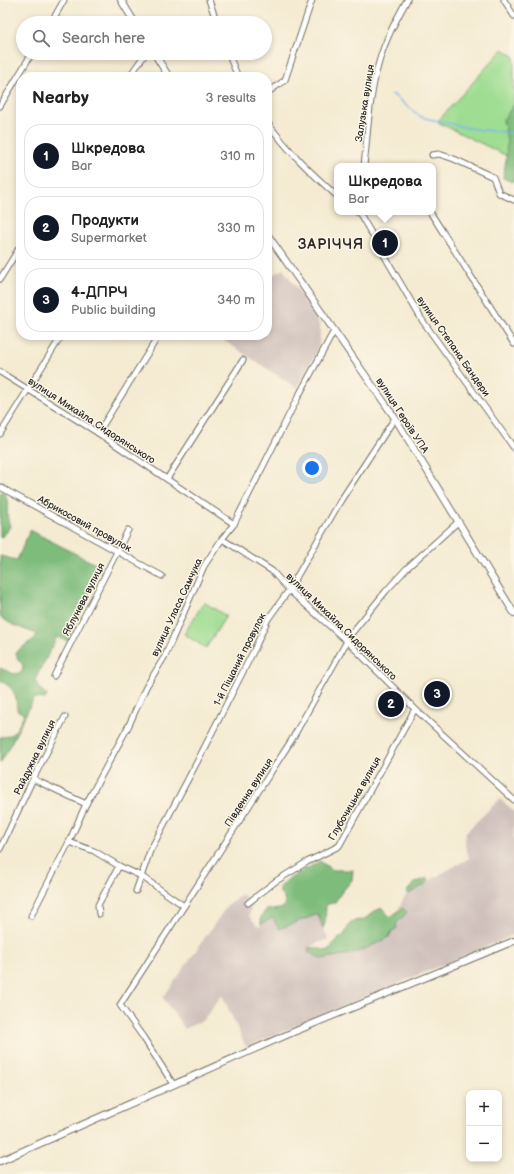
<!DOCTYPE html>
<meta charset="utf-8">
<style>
:root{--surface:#fff;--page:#f6f6f6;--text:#222;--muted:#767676;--line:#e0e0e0;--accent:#111827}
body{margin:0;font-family:"Balsamiq Sans",sans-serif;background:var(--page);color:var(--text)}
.controls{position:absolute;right:12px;bottom:12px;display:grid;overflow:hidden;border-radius:8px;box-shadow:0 2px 6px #0003}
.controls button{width:36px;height:36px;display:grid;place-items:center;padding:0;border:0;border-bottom:1px solid var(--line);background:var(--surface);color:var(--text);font:20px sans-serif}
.you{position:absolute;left:312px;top:468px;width:14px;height:14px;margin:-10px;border:3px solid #fff;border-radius:50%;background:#1a73e8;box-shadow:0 0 0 6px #1a73e833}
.badge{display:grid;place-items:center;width:26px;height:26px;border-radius:50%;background:var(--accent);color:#fff;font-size:13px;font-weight:700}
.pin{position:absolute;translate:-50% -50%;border:2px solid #fff;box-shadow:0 1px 4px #0006}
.popup{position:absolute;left:334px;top:163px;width:102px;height:52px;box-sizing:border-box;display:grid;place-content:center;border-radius:8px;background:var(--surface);filter:drop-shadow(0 1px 3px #0005);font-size:13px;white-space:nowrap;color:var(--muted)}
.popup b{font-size:15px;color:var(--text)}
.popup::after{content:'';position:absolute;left:50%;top:100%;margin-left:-8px;border:8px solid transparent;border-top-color:var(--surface)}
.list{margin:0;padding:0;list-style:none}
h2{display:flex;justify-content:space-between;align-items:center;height:52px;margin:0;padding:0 16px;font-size:17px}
h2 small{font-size:13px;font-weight:400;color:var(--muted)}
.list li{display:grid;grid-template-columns:26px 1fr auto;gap:12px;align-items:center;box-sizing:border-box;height:64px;margin:0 8px 8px;padding:0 8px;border:1px solid var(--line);border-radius:16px}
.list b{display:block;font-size:15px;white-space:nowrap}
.list p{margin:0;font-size:13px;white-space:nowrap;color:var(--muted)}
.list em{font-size:13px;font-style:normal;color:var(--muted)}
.icon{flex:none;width:22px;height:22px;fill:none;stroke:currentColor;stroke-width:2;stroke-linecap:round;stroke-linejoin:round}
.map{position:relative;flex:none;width:514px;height:1174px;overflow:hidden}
.search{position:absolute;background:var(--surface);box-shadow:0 2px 6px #0003;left:16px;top:16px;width:256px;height:44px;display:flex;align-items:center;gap:10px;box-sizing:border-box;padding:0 14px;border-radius:22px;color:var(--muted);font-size:15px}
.panel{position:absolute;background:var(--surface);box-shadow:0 2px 6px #0003;left:16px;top:72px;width:256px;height:268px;border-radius:16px}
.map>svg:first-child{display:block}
</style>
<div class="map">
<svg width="514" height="1174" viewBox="0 0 514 1174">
<rect width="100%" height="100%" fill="#fcf5e5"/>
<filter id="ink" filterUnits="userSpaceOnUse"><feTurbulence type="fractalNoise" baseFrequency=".025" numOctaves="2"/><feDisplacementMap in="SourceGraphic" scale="8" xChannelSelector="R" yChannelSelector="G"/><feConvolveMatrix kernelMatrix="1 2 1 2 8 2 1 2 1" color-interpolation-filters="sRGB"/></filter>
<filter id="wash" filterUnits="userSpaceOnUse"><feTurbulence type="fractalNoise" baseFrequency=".012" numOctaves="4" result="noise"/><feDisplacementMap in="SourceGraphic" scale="16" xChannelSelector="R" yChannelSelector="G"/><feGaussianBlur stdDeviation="0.9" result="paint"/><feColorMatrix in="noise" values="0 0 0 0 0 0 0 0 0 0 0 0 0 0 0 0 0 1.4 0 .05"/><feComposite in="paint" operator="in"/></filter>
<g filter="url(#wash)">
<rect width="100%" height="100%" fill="#f4ebd2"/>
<g fill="#cfc0bb">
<path d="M283 269 308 304 319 324 320 334 319 344 316 353 297 388 217 336 218 335H267V278Z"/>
<path d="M500 799 514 811V935L246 1047 222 995 203 1020 185 1029 163 998 227 906 242 894 252 903 249 916 258 926 274 918 279 929 318 914 328 939 311 946 316 957 385 933 407 893 469 858 465 845 466 832Z"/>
</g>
<g fill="#9edd92" stroke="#64845e">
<path d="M503 49 514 56V105L503 120 507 134V156L437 122Z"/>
<path d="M204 602 226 616 206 648 184 634Z"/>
</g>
<g fill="#7ebc7c" stroke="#547454">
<path d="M514 105V181L512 182 503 178C507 156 509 141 503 120Z"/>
<path d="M1 492 5 494C11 507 4 513 10 526L6 533 0 538V493Z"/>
<path d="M30 530 99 566 96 577 68 641 57 637 35 680 39 688 47 695 45 699 34 698 1 763H0V737C16 737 18 726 24 714L17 710C16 694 15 689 0 680V668L14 674 22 672 23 665 18 660 16 652 35 638 37 634 13 625 0 617V556L17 560Z"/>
<path d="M320 861 332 870H353L352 880 341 893 335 902 326 905 325 923 323 928 318 914 279 929 273 918 261 924V917L266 910 281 909 285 904 284 898 280 893V887L287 880Z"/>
<path d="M427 878 429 879 426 884 409 894 406 892 415 883Z"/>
<path d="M382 908 390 917 403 908 407 912 396 924 397 928 392 931 389 937 380 942 363 950 350 954 321 959 309 952 308 948C318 946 320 951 330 950L334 942 344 935 351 922 359 920 362 921 375 911Z"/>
</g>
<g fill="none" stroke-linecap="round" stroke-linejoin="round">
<path stroke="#76b6ea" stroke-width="1.5" d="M392 94 421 117 473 129 514 133"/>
</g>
</g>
<g filter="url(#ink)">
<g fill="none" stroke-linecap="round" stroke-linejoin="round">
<defs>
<g id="minor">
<path d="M209 0 217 23"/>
<path d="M504 0 514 16"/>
<path d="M51 23 64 0"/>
<path d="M228 53 238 77"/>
<path d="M129 77 146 53"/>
<path d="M267 93 285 80 312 0"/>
<path d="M0 106 32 53"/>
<path d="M267 122C288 151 310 172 337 196"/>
<path d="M432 155 439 154 454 159 493 177 499 193 514 200"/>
<path d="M364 166C368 132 369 95 379 62 385 40 396 20 407 0"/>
<path d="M357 212 360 214 422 320 514 448"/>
<path d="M430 212 514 344"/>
<path d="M0 279 21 245"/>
<path d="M0 372 98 433 234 524"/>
<path d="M98 433 159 335"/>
<path d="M0 434 62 335"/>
<path d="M167 479 243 360"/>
<path d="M0 487 162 576"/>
<path d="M222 539 272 571 289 590 348 642 415 709 514 800"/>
<path d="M54 676 128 530"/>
<path d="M33 779 86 804"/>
<path d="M69 842 94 851 119 866 141 876 184 906"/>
<path d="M0 849 33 779 65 717"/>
<path d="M136 891 150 851 197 762 254 650 268 619 289 590 341 500 395 418"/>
<path d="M248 903 276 881 307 862 339 846 415 709"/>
<path d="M99 914 98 905 119 866"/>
<path d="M31 916 69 842 86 804 129 725 146 687 165 656 204 566 222 539 234 524 298 397 334 331"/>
<path d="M173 1084 143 1037 120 1005 291 741 351 634 386 591 407 568 458 522"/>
</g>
<g id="tertiary">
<path d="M121 0 135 23"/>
<path d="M154 53 169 77"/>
<path d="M267 234 395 418 514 613"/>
<path d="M0 1161 291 1033 514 941"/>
</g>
</defs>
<use href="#minor" stroke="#716e65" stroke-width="7"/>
<use href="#tertiary" stroke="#716e65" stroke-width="8"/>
<use href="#minor" stroke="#fff" stroke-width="5"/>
<use href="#tertiary" stroke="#fff" stroke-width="6"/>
</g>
</g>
<g text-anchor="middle" stroke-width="3" stroke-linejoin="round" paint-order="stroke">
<g font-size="10" fill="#2b2b2b" stroke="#fcf5e5">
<text transform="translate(364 103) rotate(-81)" y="4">Залузька вулиця</text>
<text transform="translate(454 346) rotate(55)" y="4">вулиця Степана Бандери</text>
<text transform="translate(403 415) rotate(57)" y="4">вулиця Героїв УПА</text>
<text transform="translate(92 420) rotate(33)" y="4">вулиця Михайла Сидорянського</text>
<text transform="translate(85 523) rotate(29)" y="4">Абрикосовий провулок</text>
<text transform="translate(83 599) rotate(-63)" y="4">Яблунева вулиця</text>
<text transform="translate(176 607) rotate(-65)" y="4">вулиця Уласа Самчука</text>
<text transform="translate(342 626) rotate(44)" y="4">вулиця Михайла Сидорянського</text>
<text transform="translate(239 659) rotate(-63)" y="4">1-й Піщаний провулок</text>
<text transform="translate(34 757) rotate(-64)" y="4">Райдужна вулиця</text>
<text transform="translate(248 792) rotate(-57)" y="4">Південна вулиця</text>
<text transform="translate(354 798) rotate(-60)" y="4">Глубочицька вулиця</text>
</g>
<g font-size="14" font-weight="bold" letter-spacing="1" fill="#2b2b2b" stroke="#fcf5e5">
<text x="331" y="249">ЗАРІЧЧЯ</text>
</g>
</g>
</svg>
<div class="controls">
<button>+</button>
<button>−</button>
</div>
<div class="you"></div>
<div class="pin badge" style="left:385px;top:243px">1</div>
<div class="popup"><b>Шкредова</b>Bar</div>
<div class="pin badge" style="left:391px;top:704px">2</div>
<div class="pin badge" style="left:437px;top:694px">3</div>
<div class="search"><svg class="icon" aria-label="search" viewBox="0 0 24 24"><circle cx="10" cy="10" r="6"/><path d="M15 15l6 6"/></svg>Search here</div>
<section class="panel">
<h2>Nearby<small>3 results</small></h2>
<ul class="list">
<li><span class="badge">1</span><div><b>Шкредова</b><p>Bar</p></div><em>310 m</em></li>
<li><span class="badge">2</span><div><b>Продукти</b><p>Supermarket</p></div><em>330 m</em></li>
<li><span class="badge">3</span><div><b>4-ДПРЧ</b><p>Public building</p></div><em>340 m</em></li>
</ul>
</section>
</div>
